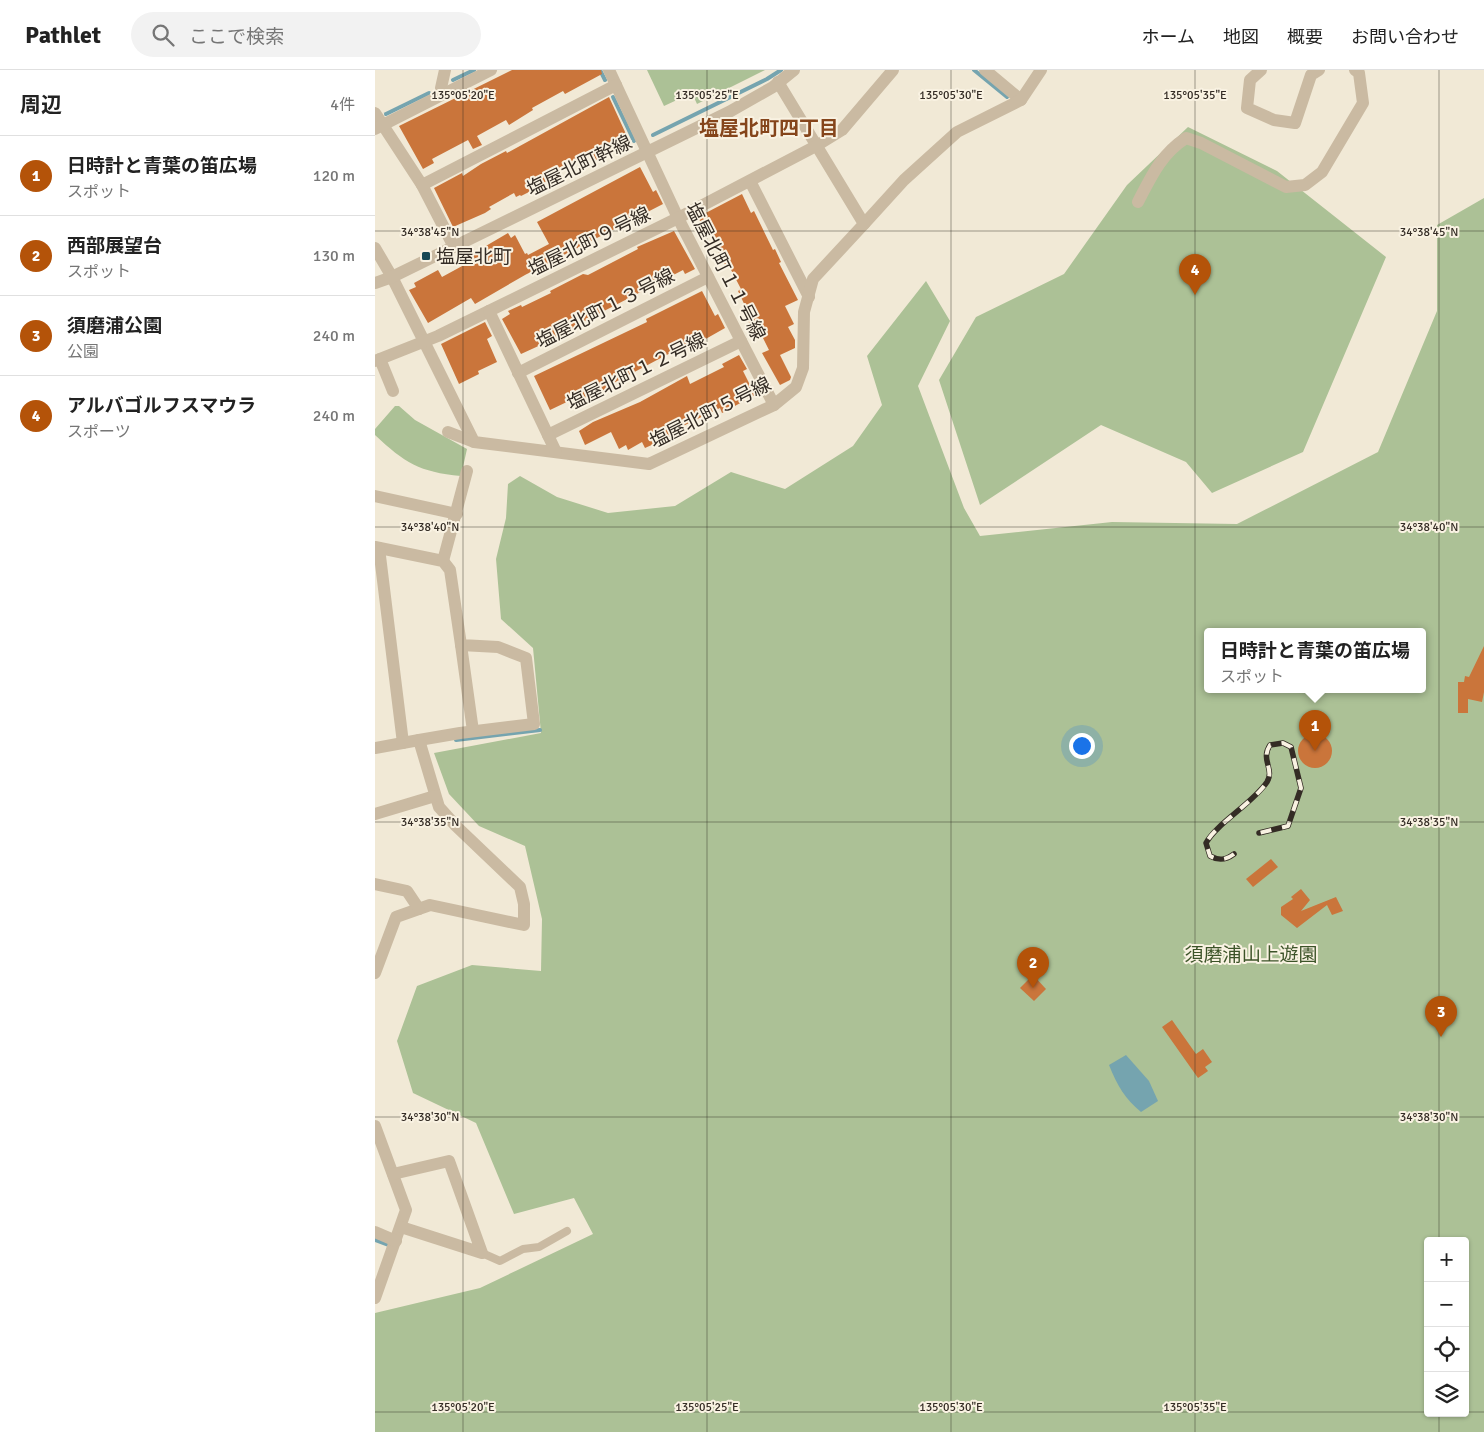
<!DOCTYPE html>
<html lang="ja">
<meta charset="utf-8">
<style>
:root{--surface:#fff;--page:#f2f2f2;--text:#222;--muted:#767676;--line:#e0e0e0;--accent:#b45309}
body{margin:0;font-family:Signika,"Noto Sans JP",sans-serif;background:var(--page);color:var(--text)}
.controls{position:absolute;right:15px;bottom:15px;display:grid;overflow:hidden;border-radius:5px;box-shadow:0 1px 4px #0004}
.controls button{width:45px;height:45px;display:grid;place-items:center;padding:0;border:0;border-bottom:1px solid var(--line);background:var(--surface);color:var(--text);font:25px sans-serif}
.you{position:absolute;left:706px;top:675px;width:18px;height:18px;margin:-12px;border:4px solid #fff;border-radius:50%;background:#1a73e8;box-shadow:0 0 0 8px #1a73e833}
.badge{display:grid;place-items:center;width:32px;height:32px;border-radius:50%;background:var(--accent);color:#fff;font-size:16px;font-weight:700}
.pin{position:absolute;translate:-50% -41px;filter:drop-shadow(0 1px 2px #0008)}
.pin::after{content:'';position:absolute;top:26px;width:18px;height:15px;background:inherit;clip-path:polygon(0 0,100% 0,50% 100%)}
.popup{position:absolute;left:829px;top:558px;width:222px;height:65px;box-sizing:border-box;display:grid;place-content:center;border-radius:5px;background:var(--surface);filter:drop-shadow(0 1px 4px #0005);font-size:16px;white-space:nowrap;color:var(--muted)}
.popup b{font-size:19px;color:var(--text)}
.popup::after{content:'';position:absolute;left:50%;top:100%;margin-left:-10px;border:10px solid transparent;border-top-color:var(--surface)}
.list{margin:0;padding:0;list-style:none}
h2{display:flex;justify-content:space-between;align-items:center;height:65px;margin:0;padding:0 20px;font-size:21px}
h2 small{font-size:16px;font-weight:400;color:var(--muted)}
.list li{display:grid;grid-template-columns:32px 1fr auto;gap:15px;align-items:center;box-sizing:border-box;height:80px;padding:0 20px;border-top:1px solid var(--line)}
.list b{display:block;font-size:19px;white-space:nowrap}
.list p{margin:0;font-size:16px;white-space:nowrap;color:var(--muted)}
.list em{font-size:16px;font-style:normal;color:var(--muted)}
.icon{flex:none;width:28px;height:28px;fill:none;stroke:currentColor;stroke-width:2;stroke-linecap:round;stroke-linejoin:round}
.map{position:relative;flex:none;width:1109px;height:1362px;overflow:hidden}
header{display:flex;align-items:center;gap:30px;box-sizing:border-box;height:70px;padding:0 25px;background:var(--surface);border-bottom:1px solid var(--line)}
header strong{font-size:24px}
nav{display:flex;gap:28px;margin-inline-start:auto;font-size:18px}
.search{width:350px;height:45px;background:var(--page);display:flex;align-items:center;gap:12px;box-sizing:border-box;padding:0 18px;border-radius:28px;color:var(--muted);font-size:19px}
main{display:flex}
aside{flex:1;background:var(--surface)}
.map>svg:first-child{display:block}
</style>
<header>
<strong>Pathlet</strong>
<div class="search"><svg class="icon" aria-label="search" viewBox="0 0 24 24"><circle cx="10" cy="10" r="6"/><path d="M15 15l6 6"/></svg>ここで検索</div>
<nav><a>ホーム</a><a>地図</a><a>概要</a><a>お問い合わせ</a></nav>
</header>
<main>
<aside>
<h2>周辺<small>4件</small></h2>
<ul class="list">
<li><span class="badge">1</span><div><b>日時計と青葉の笛広場</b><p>スポット</p></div><em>120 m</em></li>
<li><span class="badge">2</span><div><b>西部展望台</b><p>スポット</p></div><em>130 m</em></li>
<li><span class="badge">3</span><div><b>須磨浦公園</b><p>公園</p></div><em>240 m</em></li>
<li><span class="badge">4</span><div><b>アルバゴルフスマウラ</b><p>スポーツ</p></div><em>240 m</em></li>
</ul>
</aside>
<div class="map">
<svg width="1109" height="1362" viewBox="0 0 1109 1362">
<rect width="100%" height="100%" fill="#f1e9d6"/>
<g fill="#acc196" fill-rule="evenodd">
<path d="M272 0H390L322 34 317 23 289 36Z"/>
<path d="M813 57 902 101 1011 187 928 382 837 423 811 392 726 355 605 435 564 310 601 247 689 204 752 115Z"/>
<path d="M1109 128V1362H0V1243L105 1218 218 1164 199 1128 139 1144 101 1053 38 1023 22 971 42 916 97 895 166 901 167 849 150 776 104 756 74 724 59 683 166 663 158 578 126 549 121 489 131 448 133 414 145 406 182 427 233 443 300 436 356 402 410 419 478 376 507 335 492 286 551 211 575 251 543 316 589 438 605 466 737 452 862 454 1003 382 1062 241V155ZM832 562H1048V620H832ZM1053 1171H1090V1343H1053Z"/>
<path d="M20 336H24L40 350 92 379 86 406C44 402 30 393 0 365V359Z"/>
</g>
<path fill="#75a4af" d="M751 985 774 1011 783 1031 766 1042C750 1029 742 1015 734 995Z"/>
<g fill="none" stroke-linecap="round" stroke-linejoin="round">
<g stroke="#75a4af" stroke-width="4">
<path d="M225 0 230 10"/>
<path d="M599 0 632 27"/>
<path d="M78 10 99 0"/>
<path d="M238 27 259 71"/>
<path d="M11 44 54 23"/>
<path d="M278 65 392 9 406 0"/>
<path d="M81 670 165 660"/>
<path d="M0 1170 14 1175"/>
</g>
</g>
<g fill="#ca753b">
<path d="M137 0H226L227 4 190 24 188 21 157 38 158 40 134 55 131 50 102 66 107 75 98 79 93 70 57 89 59 93 48 99 24 56Z"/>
<path d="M234 27 251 64 230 75 234 83 221 90 218 84 199 94 197 91 172 104 175 109 156 121 146 126 145 125 141 127 139 123 114 137 116 139 110 143 78 157 59 118 87 103 88 106 106 94 131 81 132 83Z"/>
<path d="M265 97 278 122 281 120 288 134 150 205 100 234 96 228 53 253 34 220 41 217 39 213 63 200 67 207 89 195 87 190 133 163 136 168 140 165 150 184 152 183 153 185 174 174 162 152Z"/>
<path d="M367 124 376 143 379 141 398 180 400 179 406 192 404 193 423 230 410 236 419 254 413 257 420 270V278L405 285 416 307 415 310 405 315 387 283 394 280 381 254 376 256 369 244 373 242 363 221 366 219 353 194 350 195 343 181 346 180 333 153 327 155 323 147Z"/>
<path d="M299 161 320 199 310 204 308 200 204 254 205 257 146 284 127 249 135 244 133 241 146 235 147 237 176 223 175 221 208 204 213 205 263 179 262 177Z"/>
<path d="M327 221 340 246 343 244 350 258 313 279 311 275 282 290 235 315 236 317 221 325 220 323 198 334 196 330 175 340 159 306 272 252 271 249Z"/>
<path d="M110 252 117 266 112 269 122 292 103 301 104 304 84 314 66 274Z"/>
<path d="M364 285 372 299 368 301 380 325 347 343 345 338 308 356 310 360 270 378 267 372 253 380 251 375 244 379 236 362 210 375 204 361 218 352 265 332 312 306 315 314 349 297 347 294Z"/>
<path d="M1109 576V622L1107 632 1093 629V643H1083V612H1089L1090 606 1094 607Z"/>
<circle cx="940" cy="681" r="17"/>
<path d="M896 789 903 797 878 817 871 809Z"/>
<path d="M926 819 935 830 926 841 961 827 968 841 957 845 952 835 922 858 906 845V837L918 829 916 827Z"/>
<path d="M658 905 671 919 659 931 645 918Z"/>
<path d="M797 950 821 984 828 979 837 992 830 997 833 1001 823 1008 787 957Z"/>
</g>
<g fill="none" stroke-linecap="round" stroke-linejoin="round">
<path stroke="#cabaa2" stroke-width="8" d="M107 1183 125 1191 148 1179 164 1177 192 1161"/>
<g stroke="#cabaa2" stroke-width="12">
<path d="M234 0 303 148 399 335"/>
<path d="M610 0 646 30"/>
<path d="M886 0 875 10 872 38 899 50 920 53 936 5 944 0"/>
<path d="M69 24 66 18 70 0"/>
<path d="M0 43 47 115 241 15"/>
<path d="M0 59 116 0"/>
<path d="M375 111 434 227"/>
<path d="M47 115 79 177"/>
<path d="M763 132C776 107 786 84 811 68L826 73 911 117 930 115 947 102 988 33 984 3 980 0"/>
<path d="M489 154 529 110 582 62 646 30 666 0"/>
<path d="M0 178 17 207 99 372 274 394 399 335 421 317 428 298 429 242 438 209 489 154 403 12"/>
<path d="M5 289 18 321"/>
<path d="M0 291 63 266 114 241"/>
<path d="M143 303 333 207"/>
<path d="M73 362 99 372"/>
<path d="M173 365 366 271"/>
<path d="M181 382 114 241 303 148 441 76 467 60 518 0"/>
<path d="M0 426 82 444"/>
<path d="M0 477 68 491 75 500 86 575 123 577 151 588 159 654 85 663 44 670"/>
<path d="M4 478 28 673"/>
<path d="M68 491 92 401"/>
<path d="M86 575 98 661"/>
<path d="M0 678 44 670 64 737 81 756 145 817 149 834V855L55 835 21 847 0 903"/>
<path d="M0 744 60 726"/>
<path d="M0 814 32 821 44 839"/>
<path d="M0 1056 31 1140 0 1228"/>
<path d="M18 1104 74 1091 107 1183 26 1157"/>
<path d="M0 1162 21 1171"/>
</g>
<path stroke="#cabaa2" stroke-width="12" d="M0 213 17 207 354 42 398 17 419 0"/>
<defs>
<path id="rail" d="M859 784C851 790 844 791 835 786L831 773C841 754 878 733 892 712 900 699 885 690 895 675L908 673 916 677 926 718 913 756 884 763"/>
</defs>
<use href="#rail" stroke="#342c25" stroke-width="5.5"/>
<use href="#rail" stroke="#f9f2e2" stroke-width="4" stroke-dasharray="11" stroke-linecap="butt"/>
</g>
<path fill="none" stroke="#342c25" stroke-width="1" stroke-opacity="0.45" d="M88 0V1362M332 0V1362M576 0V1362M820 0V1362M1064 0V1171M0 161H1109M0 457H1109M0 752H1109M0 1047H1109M0 1342H1053M1090 1342H1109M1064 1343V1362"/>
<rect fill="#194956" stroke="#f9f2e2" stroke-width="2" x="46" y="181" width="10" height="10" rx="2.5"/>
<g text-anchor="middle" stroke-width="4" stroke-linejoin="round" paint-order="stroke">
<g font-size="19" fill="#342c25" stroke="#f9f2e2">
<text transform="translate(204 95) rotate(-26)" y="7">塩屋北町幹線</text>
<text transform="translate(214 171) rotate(-26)" y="7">塩屋北町９号線</text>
<text transform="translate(351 201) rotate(63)" y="7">塩屋北町１１号線</text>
<text transform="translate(230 238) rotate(-27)" y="7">塩屋北町１３号線</text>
<text transform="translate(261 301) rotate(-26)" y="7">塩屋北町１２号線</text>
<text transform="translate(335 342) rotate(-27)" y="7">塩屋北町５号線</text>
</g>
<g font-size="19" fill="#342c25" stroke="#f9f2e2" text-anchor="start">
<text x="61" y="193">塩屋北町</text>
</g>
<g font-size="19" fill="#3c5328" stroke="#f9f2e2">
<text x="876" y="891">須磨浦山上遊園</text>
</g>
<g font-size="20" font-weight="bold" fill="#85451b" stroke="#f9f2e2">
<text x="394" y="65">塩屋北町四丁目</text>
</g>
</g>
<g font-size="12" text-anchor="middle" fill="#342c25" stroke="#f9f2e2" stroke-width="4" stroke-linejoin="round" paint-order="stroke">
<text x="88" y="29">135°05'20"E</text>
<text x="332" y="29">135°05'25"E</text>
<text x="576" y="29">135°05'30"E</text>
<text x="820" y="29">135°05'35"E</text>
<text x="55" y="166">34°38'45"N</text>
<text x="1054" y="166">34°38'45"N</text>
<text x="55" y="461">34°38'40"N</text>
<text x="1054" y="461">34°38'40"N</text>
<text x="55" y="756">34°38'35"N</text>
<text x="1054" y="756">34°38'35"N</text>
<text x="55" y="1051">34°38'30"N</text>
<text x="1054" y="1051">34°38'30"N</text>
<text x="88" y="1341">135°05'20"E</text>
<text x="332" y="1341">135°05'25"E</text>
<text x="576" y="1341">135°05'30"E</text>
<text x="820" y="1341">135°05'35"E</text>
</g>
</svg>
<div class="controls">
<button>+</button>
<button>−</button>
<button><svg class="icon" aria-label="locate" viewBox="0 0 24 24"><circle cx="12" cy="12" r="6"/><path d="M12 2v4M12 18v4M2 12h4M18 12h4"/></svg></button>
<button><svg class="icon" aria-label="layers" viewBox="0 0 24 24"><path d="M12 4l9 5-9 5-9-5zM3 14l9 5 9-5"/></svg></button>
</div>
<div class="you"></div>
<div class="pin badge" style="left:940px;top:681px">1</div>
<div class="popup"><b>日時計と青葉の笛広場</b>スポット</div>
<div class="pin badge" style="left:658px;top:918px">2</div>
<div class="pin badge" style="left:1066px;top:967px">3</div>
<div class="pin badge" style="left:820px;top:225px">4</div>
</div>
</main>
